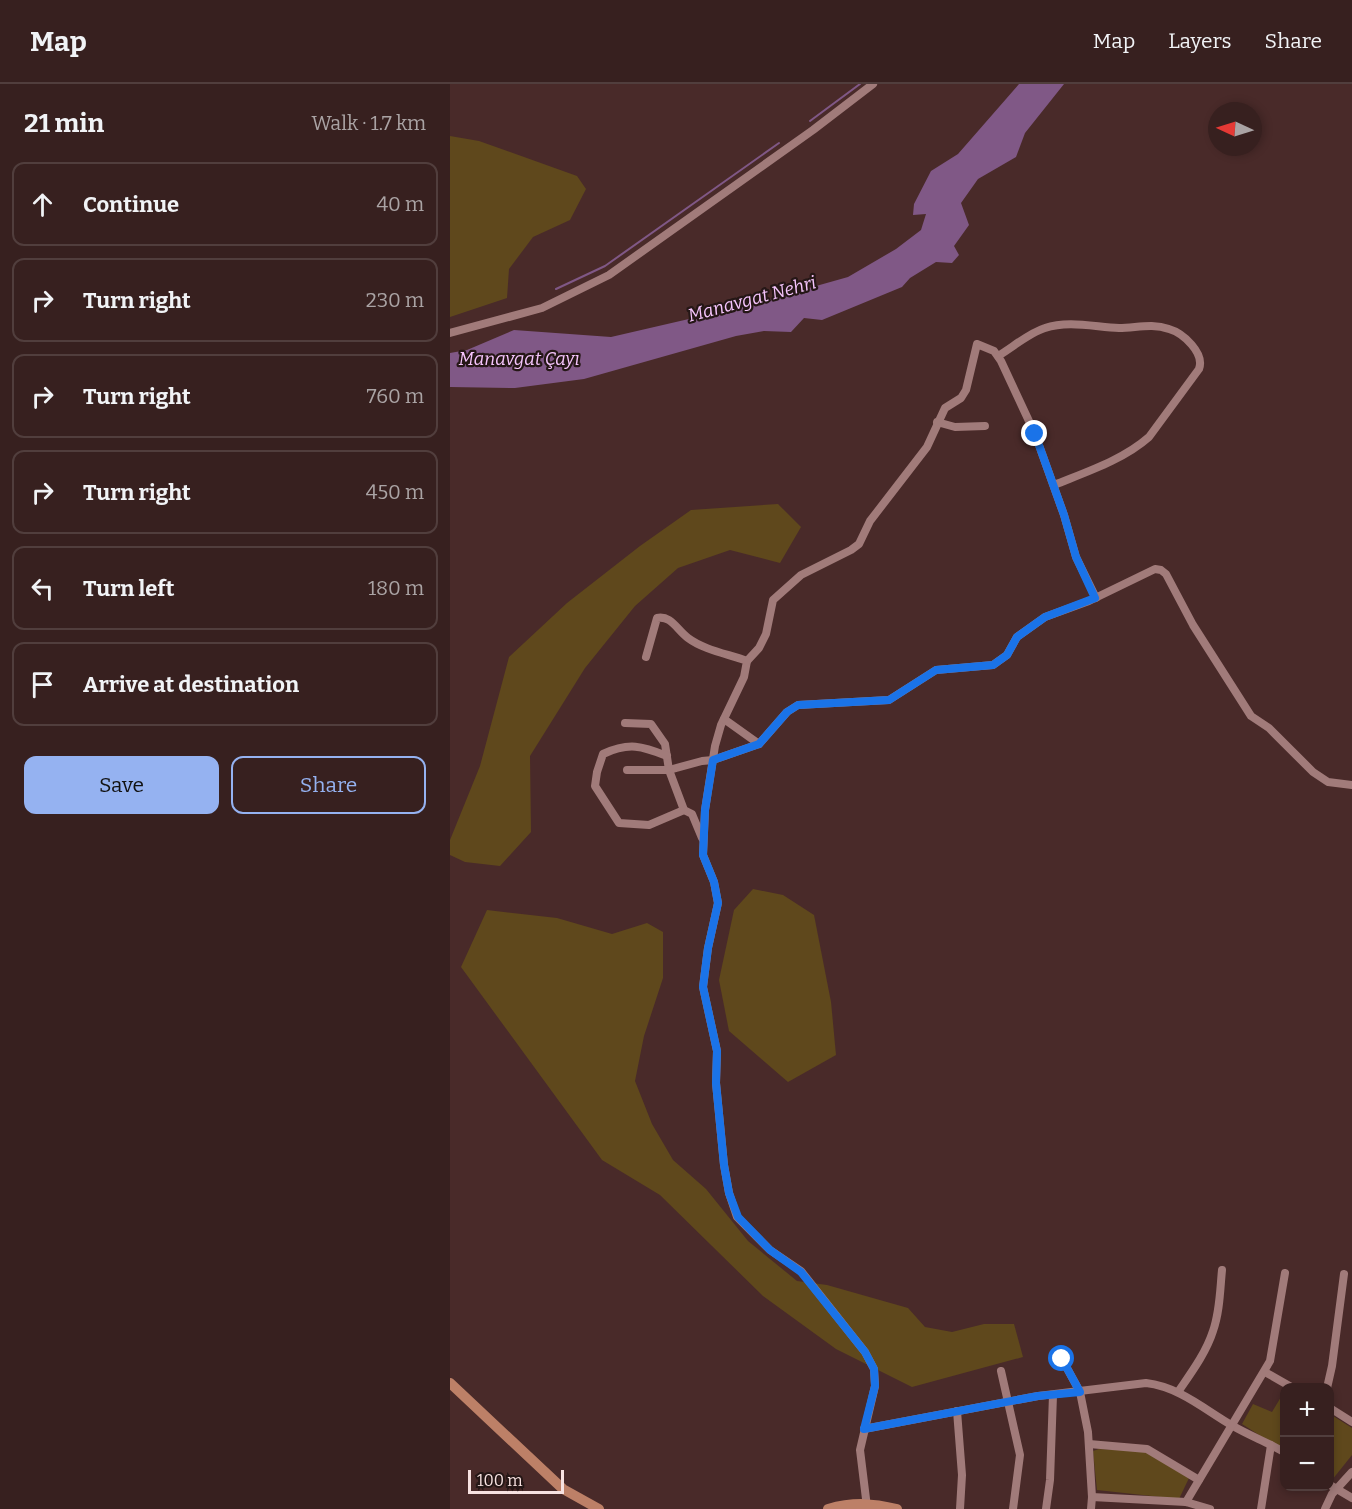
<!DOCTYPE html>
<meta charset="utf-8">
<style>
:root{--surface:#37201f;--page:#422d2c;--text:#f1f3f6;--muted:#aaa3a4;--line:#513e3d;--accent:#95b2f1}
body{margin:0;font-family:Bitter,serif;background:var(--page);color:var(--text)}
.controls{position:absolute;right:18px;bottom:18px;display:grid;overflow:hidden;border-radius:12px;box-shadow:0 3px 9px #0003}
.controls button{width:54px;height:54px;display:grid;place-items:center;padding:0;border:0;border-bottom:2px solid var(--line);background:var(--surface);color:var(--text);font:30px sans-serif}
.compass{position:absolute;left:758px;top:18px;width:54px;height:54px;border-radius:50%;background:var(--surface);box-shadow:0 3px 9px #0003;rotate:274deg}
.scale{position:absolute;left:18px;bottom:15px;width:96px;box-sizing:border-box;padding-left:6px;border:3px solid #f7e2e1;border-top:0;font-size:16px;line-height:21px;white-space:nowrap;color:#f7e2e1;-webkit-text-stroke:4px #251716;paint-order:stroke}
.stop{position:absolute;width:18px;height:18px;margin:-14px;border:4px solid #1a73e8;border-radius:50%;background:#fff}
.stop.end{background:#1a73e8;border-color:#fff;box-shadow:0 2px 6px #0008}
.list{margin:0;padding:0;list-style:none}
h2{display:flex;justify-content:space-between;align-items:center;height:78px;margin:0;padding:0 24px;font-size:26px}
h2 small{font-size:20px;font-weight:400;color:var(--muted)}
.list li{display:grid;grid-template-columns:39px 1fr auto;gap:18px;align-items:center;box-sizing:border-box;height:84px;margin:0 12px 12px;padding:0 12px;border:2px solid var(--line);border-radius:12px}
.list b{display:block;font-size:22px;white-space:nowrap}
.list em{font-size:20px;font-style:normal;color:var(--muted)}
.actions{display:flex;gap:12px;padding:18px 24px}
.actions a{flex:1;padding:14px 0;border:2px solid var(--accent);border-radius:12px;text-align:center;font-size:21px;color:var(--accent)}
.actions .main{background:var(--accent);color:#111}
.icon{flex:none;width:33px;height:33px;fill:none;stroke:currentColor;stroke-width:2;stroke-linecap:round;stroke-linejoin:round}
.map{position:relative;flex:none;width:902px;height:1425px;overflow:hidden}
header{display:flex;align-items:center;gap:36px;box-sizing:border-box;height:84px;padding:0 30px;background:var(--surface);border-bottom:2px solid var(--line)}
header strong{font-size:28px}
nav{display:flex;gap:33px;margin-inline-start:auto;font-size:21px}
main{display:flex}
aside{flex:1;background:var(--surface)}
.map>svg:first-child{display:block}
</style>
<header>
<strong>Map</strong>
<nav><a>Map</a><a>Layers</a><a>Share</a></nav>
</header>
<main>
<aside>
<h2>21 min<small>Walk · 1.7 km</small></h2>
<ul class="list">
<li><svg class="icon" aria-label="ahead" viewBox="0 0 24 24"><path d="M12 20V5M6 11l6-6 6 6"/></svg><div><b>Continue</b></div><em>40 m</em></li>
<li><svg class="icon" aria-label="right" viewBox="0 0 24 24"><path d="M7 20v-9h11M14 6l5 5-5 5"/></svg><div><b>Turn right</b></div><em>230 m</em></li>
<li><svg class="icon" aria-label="right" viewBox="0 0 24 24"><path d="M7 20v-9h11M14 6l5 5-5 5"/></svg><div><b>Turn right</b></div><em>760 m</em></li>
<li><svg class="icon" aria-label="right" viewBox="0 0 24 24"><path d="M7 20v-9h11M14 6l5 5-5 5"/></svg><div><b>Turn right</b></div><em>450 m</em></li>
<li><svg class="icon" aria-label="left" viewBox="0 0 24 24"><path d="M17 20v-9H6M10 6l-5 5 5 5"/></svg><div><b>Turn left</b></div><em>180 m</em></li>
<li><svg class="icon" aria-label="arrive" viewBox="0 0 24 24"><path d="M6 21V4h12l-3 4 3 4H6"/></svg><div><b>Arrive at destination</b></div></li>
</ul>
<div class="actions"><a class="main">Save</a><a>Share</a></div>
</aside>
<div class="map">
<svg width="902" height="1425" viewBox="0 0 902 1425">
<rect width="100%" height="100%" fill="#492a29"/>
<g fill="#5f481c">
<path d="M0 52 29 57 127 92 136 105 120 136 83 153 59 185 57 214 0 233Z"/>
<path d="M328 420 351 443 330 479 280 466 228 484 185 522 135 584 80 672 81 748 50 782 15 778 0 771V756L30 682 59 573 117 519 190 462 241 426Z"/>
<path d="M303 805 333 811 364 831 381 918 386 971 338 998 279 947 269 896 284 826Z"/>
<path d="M37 826 107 834 162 850 197 839 213 848V894L194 952 185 997 202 1040 223 1076 256 1105 298 1157 347 1197 377 1201 458 1224 475 1243 502 1248 534 1240H564L573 1273 462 1303 386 1265 313 1212 210 1111 152 1076 11 883Z"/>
<path d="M834 1308V1367L792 1340 803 1320 822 1328Z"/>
<path d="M880 1330 902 1344V1371L882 1396 880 1395Z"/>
<path d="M649 1365 697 1367 739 1394 729 1415 647 1406 643 1367Z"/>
</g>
<path fill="#805886" d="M569 0H614L575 49 566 73 528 95 511 119 519 141 504 162 509 171 502 179 486 178 460 194 452 203 372 236 354 234 341 248 314 247 286 252 134 295 65 304 0 303V269L17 266 64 246 161 253 295 222 398 193 446 165 471 146 476 130 463 131 464 120 481 87 508 70Z"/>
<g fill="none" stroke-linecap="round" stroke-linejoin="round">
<g stroke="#805886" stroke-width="2">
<path d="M360 37 410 0"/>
<path d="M106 205 155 182 329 59"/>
</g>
<g stroke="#a17b7a" stroke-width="8">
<path d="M0 249 92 224 159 191 363 46 423 0"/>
<path d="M548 272C563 263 579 249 595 244 618 236 645 243 669 244 686 244 702 239 719 245 733 249 755 269 749 285L699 353C673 376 636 388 604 401"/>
<path d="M487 338 505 343 535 342"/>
<path d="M196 573 207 534C221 531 227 546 238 554 254 566 278 570 297 577L294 593 271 641 265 662 255 726 253 771 264 798 268 819 258 864 253 903 267 967 266 999 274 1081 279 1109 287 1133 320 1166 351 1187 415 1268 424 1285 425 1302 410 1366 417 1423"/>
<path d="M297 577 309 564 316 550 323 516 351 491 401 466 409 460 420 437 477 363 495 324 511 314 516 306 527 260 544 267 551 277 585 350 614 431 626 473 646 514"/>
<path d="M274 635 309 660"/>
<path d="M175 639 201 640 215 660 219 686 234 726 242 730 252 754"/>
<path d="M217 672C192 662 179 658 153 670L147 688 145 702 169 739 199 741 234 726"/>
<path d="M177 686H219L252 677 263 676 309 660 337 628 348 621 439 616 486 586 543 581 557 571 567 553 595 533 639 517 705 485 711 486 716 490 743 541 801 632 819 644 863 688 878 698 902 701"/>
<path d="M612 1275 630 1308 638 1348 642 1413"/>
<path d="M551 1287 570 1371 563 1425"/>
<path d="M815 1288 843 1304"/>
<path d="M877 1304 882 1282 894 1190"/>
<path d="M728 1308C741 1289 756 1269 763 1247 770 1227 770 1206 772 1186"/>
<path d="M880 1324 902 1338"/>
<path d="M507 1327 512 1391 510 1425"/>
<path d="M414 1345 588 1312 696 1299C730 1303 755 1326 783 1342 795 1349 809 1355 821 1361"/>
<path d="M639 1360 697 1365 749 1396"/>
<path d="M880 1401 902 1414"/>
<path d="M736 1418 820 1277 835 1189"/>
<path d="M596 1425 600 1396 603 1311"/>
<path d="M641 1425 642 1413 736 1418 760 1425"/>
<path d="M811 1425 821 1361 834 1368"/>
<path d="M875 1425 882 1410 902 1388"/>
</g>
<g stroke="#bd8067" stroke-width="10">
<path d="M0 1299 113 1405 149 1425"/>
<path d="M378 1425C403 1418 422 1419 447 1425"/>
</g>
</g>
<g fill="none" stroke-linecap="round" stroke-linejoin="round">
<path stroke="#1a73e8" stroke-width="8" d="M585 350 614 431 626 473 645 514 595 533 567 553 557 571 543 581 486 586 439 616 348 621 337 628 309 660 263 676 255 726 253 771 264 798 268 819 258 864 253 903 267 967 266 999 274 1081 279 1109 288 1133 320 1166 351 1188 415 1268 424 1285 425 1302 414 1345 588 1312 630 1308 612 1275"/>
</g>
<g text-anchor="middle" stroke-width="4.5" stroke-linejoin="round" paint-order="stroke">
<g font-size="18" font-style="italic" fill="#f6c5fd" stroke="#251716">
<text transform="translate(302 215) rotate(-15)" y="6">Manavgat Nehri</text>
<text x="69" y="281">Manavgat Çayı</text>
</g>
</g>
</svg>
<div class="controls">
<button>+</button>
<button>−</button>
</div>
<svg class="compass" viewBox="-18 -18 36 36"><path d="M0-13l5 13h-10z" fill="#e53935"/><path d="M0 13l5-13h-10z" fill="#aaa3a4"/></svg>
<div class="scale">100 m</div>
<div class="stop" style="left:612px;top:1275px"></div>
<div class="stop end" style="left:585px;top:350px"></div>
</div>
</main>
